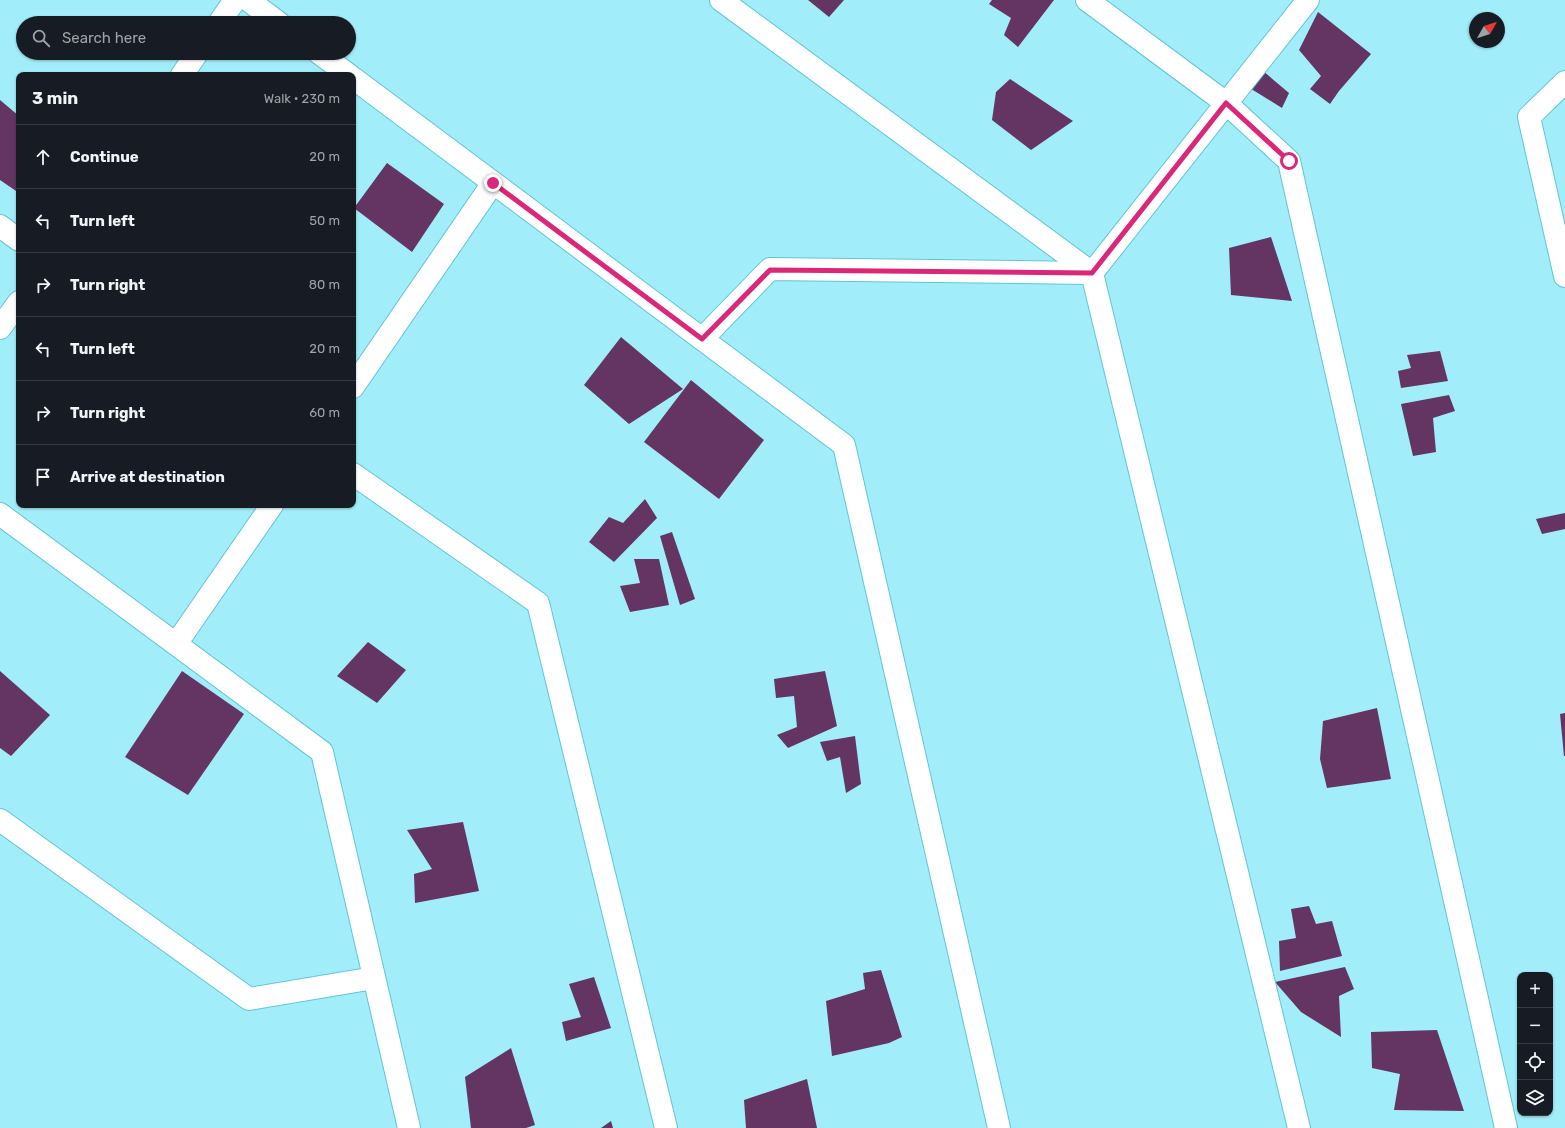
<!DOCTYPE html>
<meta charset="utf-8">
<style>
:root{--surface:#171b24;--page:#20242c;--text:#f1f3f6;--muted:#9ea1a6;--line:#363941}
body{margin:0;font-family:Rubik,sans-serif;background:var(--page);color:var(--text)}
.controls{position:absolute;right:12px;bottom:12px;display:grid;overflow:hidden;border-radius:8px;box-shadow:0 1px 3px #0004}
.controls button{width:36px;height:36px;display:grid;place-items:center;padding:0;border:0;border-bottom:1px solid var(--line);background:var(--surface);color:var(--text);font:20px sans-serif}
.compass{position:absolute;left:1469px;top:12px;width:36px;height:36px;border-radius:50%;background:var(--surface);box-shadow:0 1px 3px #0004;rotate:51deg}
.stop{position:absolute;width:12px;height:12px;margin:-9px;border:3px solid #db2777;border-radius:50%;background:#fff}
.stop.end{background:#db2777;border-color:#fff;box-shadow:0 1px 4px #0008}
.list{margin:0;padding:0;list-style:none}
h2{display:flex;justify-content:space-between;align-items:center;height:52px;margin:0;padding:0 16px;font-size:17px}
h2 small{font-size:13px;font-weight:400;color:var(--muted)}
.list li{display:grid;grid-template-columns:26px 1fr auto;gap:12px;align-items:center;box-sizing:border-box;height:64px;padding:0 16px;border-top:1px solid var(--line)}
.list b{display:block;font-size:15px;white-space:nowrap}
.list em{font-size:13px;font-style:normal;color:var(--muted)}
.icon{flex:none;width:22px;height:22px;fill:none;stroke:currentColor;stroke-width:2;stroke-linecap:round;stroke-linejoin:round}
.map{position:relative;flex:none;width:1565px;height:1128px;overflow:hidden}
.search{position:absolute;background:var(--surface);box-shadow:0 1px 3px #0004;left:16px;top:16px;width:340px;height:44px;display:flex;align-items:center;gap:10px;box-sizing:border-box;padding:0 14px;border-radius:22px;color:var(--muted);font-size:15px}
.panel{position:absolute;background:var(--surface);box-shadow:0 1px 3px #0004;left:16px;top:72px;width:340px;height:436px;border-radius:8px}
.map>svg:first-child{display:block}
</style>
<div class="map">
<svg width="1565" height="1128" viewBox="0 0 1565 1128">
<rect width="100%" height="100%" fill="#a1edf9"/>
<g fill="#643462">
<path d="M808 0H844L829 17Z"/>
<path d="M992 0H1054L1018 47 1004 35 1011 18 989 4Z"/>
<path d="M1318 12 1371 54 1339 91 1330 104 1310 89 1321 76 1299 50Z"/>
<path d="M1263 71 1289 93 1282 108 1248 87Z"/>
<path d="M1010 79 1073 121 1031 150 992 120 996 92Z"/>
<path d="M0 100 19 116V193L0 180Z"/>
<path d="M387 163 444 204 412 252 354 208Z"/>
<path d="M1271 237 1292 301 1231 295 1229 248Z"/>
<path d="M621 337 683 389 629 424 584 385Z"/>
<path d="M1440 351 1448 381 1401 388 1398 371 1411 368 1407 355Z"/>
<path d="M691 380 764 440 719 499 644 442Z"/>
<path d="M1449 395 1455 411 1433 418 1436 452 1413 456 1401 404Z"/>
<path d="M645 499 657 518 614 562 589 542 609 517 623 523Z"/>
<path d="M1565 513V529L1542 534 1536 519Z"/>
<path d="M672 532 695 599 680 605 660 536Z"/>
<path d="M634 559H659L669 605 630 612 620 586 640 583Z"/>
<path d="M368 642 406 670 377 703 337 676Z"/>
<path d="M0 671 50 715 11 756 0 748Z"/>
<path d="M182 671 244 714 188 795 125 757Z"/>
<path d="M825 671 837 726 788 748 777 735 797 727 794 696 776 698 774 679Z"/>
<path d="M1377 708 1391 779 1327 788 1320 759 1323 721Z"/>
<path d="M1565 713V756H1564L1560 714Z"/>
<path d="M855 736 861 784 846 793 840 757 827 761 820 742Z"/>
<path d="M463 822 479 891 415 903 414 874 432 869 407 830Z"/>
<path d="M1309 906 1316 924 1332 921 1342 956 1280 971 1279 941 1296 938 1291 909Z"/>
<path d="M1345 967 1354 989 1339 996 1341 1037 1301 1012 1275 982Z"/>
<path d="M881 970 902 1037 889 1043 832 1056 826 1001 865 989 863 973Z"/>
<path d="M594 977 611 1028 566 1041 562 1022 581 1017 569 984Z"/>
<path d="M1437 1030 1464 1111 1394 1110 1400 1074 1372 1068 1371 1032Z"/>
<path d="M511 1048 535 1125 526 1128H471L465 1077Z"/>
<path d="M807 1079 817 1128H746L744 1100Z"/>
<path d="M611 1121 613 1128H601Z"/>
</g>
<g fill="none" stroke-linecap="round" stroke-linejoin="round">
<defs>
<g id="minor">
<path d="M248 0 279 23"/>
<path d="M721 0 1092 273 1299 1128"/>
<path d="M1087 0 1226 103 1289 161 1506 1128"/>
<path d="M219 23 235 0"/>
<path d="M319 53 349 75"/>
<path d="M182 75 197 53"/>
<path d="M353 78 844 445 999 1128"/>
<path d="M1565 82 1529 117 1565 276"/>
<path d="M0 226 19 240"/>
<path d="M0 328 19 302"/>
<path d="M702 339 770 269 1092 273 1308 0"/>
<path d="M353 387 493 183"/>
<path d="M353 474 538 603 666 1128"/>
<path d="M0 514 322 752 409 1128"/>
<path d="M176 644 272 505"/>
<path d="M0 820 249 999 374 978"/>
</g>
</defs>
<use href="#minor" stroke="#62c5d5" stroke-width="24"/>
<use href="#minor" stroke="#fff" stroke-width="22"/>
</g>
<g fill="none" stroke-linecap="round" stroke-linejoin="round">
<path stroke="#db2777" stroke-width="5" d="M493 183 702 339 770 270 1092 273 1226 103 1289 161"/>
</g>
</svg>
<div class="controls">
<button>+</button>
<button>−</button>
<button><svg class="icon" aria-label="locate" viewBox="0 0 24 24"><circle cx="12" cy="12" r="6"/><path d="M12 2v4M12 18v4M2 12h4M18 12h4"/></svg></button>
<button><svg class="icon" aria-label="layers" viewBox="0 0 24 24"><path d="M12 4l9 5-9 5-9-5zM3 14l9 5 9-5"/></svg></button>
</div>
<svg class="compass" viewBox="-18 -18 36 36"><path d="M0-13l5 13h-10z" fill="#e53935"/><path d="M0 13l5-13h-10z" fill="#9ea1a6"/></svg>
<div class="stop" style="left:1289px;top:161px"></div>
<div class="stop end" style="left:493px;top:183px"></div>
<div class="search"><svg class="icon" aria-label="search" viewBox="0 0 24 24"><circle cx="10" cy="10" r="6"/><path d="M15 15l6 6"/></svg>Search here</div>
<section class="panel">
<h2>3 min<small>Walk · 230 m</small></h2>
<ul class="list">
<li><svg class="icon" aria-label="ahead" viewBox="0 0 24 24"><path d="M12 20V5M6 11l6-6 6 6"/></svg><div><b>Continue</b></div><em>20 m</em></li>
<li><svg class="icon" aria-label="left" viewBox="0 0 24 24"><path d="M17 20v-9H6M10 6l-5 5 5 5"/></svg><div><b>Turn left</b></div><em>50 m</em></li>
<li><svg class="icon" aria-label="right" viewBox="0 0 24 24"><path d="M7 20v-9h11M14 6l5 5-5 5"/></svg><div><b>Turn right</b></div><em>80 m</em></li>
<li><svg class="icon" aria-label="left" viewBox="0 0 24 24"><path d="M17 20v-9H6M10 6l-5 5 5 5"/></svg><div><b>Turn left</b></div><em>20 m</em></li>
<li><svg class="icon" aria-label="right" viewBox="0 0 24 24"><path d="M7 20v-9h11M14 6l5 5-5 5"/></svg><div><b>Turn right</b></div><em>60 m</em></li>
<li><svg class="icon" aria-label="arrive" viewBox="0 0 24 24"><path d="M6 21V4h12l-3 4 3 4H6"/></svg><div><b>Arrive at destination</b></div></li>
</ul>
</section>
</div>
